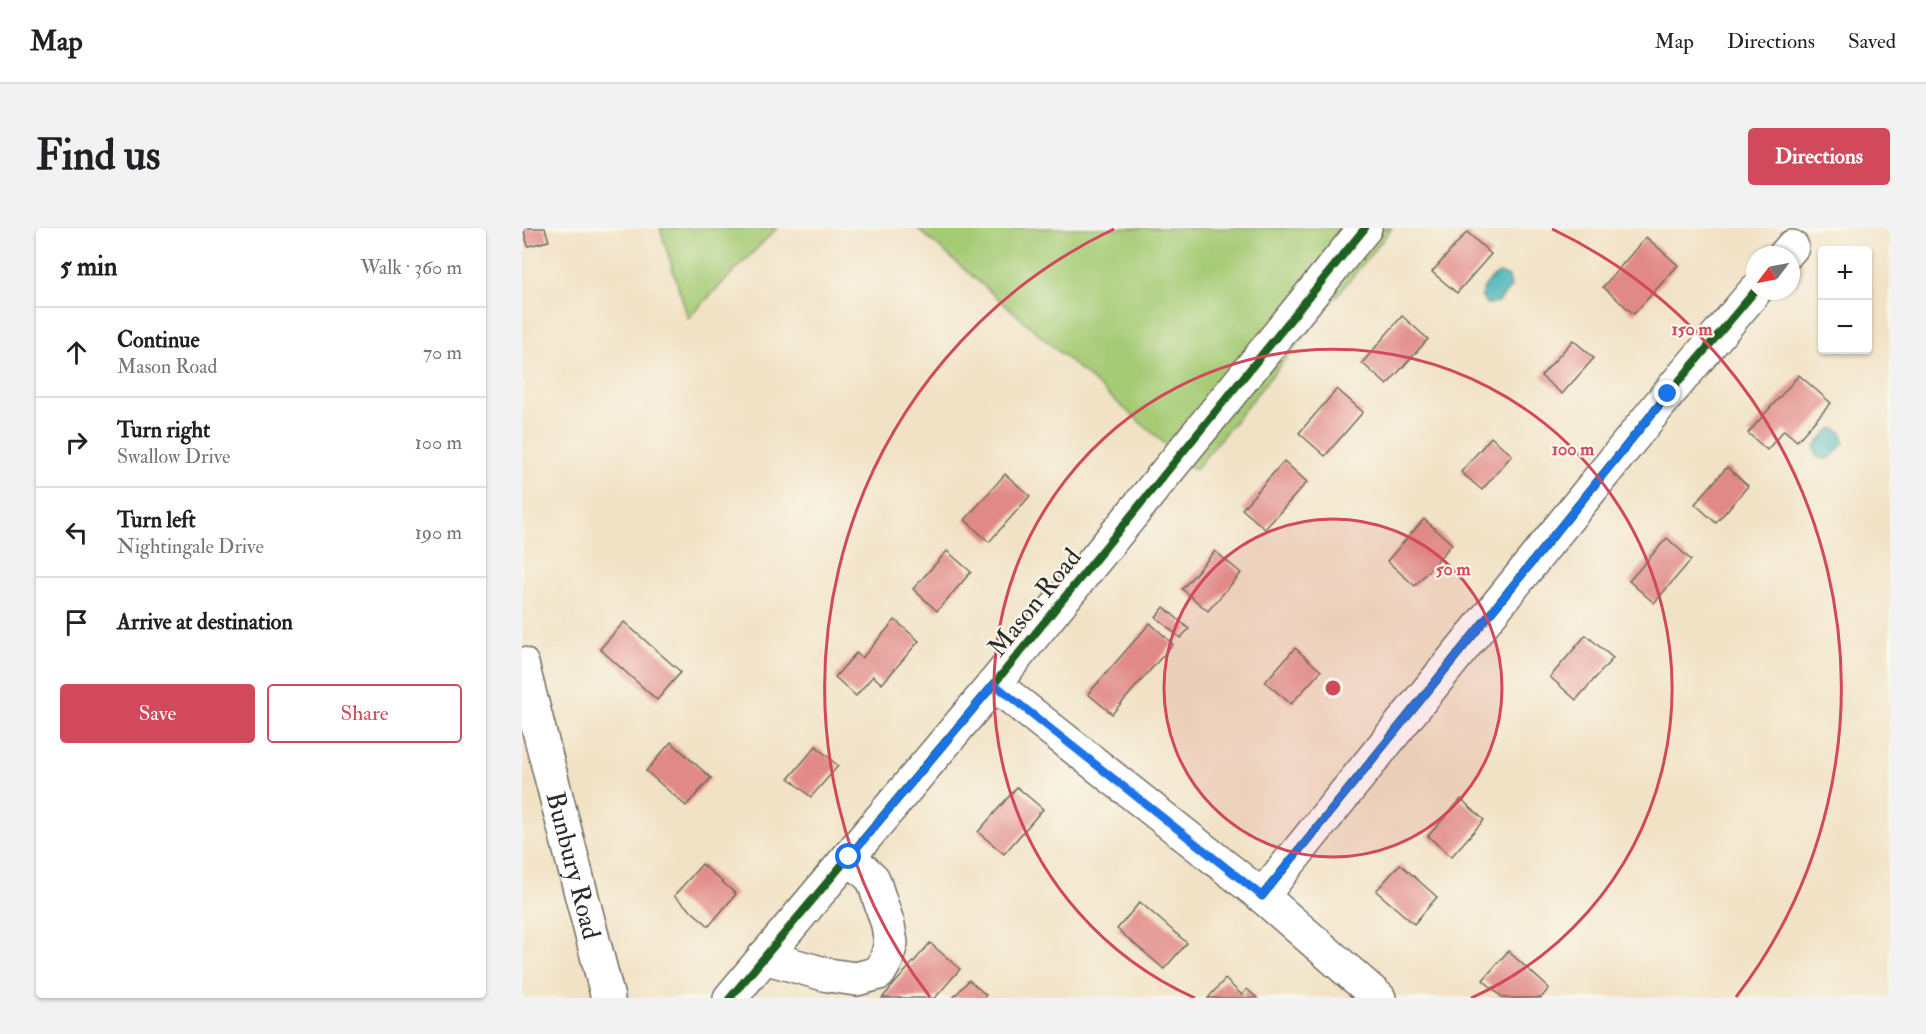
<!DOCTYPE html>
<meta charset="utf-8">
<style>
:root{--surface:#fff;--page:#f2f2f2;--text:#202124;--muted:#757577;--line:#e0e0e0;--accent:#d1495b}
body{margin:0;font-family:"IM FELL Double Pica",serif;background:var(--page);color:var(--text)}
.controls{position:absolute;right:18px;top:18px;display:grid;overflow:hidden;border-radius:6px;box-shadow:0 2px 4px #0004}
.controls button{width:54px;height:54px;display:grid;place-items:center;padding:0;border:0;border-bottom:2px solid var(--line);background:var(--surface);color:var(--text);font:30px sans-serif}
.compass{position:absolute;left:1224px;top:18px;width:54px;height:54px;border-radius:50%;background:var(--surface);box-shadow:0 2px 4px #0004;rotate:238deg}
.stop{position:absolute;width:18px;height:18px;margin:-14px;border:4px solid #1a73e8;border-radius:50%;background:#fff}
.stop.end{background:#1a73e8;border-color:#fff;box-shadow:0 2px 6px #0008}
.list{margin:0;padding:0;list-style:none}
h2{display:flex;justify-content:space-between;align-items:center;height:78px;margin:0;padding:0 24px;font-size:26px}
h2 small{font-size:20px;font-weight:400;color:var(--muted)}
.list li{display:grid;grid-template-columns:39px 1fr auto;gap:18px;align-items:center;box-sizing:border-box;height:90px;padding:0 24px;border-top:2px solid var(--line)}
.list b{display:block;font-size:22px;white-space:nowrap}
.list p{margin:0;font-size:20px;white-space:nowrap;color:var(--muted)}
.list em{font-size:20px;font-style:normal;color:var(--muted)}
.actions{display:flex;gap:12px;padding:18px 24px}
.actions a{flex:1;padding:14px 0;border:2px solid var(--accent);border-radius:6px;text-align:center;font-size:21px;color:var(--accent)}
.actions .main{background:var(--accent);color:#fff}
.icon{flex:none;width:33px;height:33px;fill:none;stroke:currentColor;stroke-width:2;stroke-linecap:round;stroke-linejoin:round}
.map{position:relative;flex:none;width:1368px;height:770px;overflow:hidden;border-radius:6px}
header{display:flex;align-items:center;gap:36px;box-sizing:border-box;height:84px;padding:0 30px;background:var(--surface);border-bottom:2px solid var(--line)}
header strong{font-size:28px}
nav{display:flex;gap:33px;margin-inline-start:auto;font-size:21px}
.intro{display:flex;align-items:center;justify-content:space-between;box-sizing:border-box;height:144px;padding:0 36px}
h1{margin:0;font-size:42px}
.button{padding:15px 27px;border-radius:6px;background:var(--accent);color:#fff;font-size:21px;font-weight:700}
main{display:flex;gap:36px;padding:0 36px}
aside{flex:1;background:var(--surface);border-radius:6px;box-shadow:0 2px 4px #0004}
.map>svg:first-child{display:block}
</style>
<header>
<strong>Map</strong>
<nav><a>Map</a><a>Directions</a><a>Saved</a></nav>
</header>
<div class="intro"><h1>Find us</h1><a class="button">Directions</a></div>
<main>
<aside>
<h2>5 min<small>Walk · 360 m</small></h2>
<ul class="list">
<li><svg class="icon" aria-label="ahead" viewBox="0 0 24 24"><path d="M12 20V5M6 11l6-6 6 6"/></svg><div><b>Continue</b><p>Mason Road</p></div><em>70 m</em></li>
<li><svg class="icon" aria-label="right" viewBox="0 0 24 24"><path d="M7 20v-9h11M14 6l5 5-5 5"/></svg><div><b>Turn right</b><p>Swallow Drive</p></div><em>100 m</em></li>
<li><svg class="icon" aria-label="left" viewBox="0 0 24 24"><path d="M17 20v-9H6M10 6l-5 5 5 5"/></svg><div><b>Turn left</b><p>Nightingale Drive</p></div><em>190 m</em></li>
<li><svg class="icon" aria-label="arrive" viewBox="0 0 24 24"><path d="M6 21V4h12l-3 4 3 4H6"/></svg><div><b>Arrive at destination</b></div></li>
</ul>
<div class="actions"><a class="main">Save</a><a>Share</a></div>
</aside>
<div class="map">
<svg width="1368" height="770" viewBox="0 0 1368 770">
<rect width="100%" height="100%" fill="#fbf7ec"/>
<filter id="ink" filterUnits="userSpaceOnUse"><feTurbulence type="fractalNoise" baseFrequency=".0167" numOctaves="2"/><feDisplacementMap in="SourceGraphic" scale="12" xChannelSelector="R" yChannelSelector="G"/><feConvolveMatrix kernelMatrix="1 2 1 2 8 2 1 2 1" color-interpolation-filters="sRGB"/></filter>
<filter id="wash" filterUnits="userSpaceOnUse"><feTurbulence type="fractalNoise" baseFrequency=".008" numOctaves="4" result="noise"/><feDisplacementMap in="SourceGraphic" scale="24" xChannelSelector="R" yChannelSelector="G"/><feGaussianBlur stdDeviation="1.35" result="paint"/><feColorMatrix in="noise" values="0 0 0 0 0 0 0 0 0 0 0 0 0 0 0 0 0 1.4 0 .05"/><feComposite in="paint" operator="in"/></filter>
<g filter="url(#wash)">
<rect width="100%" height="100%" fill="#f1e2c5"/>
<g fill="#a5cb75" stroke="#687b50" stroke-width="1.5">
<path d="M138 0H255L166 90Z"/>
<path d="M395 0H870L673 242Z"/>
</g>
<g fill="#42b2b8" stroke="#366e72" stroke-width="1.5">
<path d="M978 45 987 49 989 59 975 75 965 76 959 68C960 59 970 48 978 45Z"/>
<path d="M1311 200 1320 204 1322 214C1312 225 1309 237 1294 228L1293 218 1307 202Z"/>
</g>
<g id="blocks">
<g fill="#e18986">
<path d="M1 0H23L27 13 6 18Z"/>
<path d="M945 4 969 26 935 65 910 44Z"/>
<path d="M1124 9 1156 37 1112 86 1081 59Z"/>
<path d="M880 88 906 111 865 157 840 135Z"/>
<path d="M1051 112 1072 130 1040 166 1019 148Z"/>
<path d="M1277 147 1309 175 1275 213 1262 202 1245 222 1226 205Z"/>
<path d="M815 161 841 184 803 228 777 205Z"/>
<path d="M969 209 990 227 960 262 939 244Z"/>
<path d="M762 233 785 254 743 301 720 281Z"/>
<path d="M1205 239 1226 258 1194 295 1173 276Z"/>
<path d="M483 246 508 268 467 314 443 292Z"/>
<path d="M902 291 930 316 893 358 865 333Z"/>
<path d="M1145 310 1169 332 1132 375 1107 353Z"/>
<path d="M425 323 449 344 415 383 391 361Z"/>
<path d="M693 323 719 345 686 383 660 361Z"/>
<path d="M642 379 667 401 658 410 634 389Z"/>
<path d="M373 392 397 413 360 456 351 448 334 468 313 449 334 425 340 430Z"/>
<path d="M102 394 159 444 135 472 78 421Z"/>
<path d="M628 395 651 416 590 486 566 466Z"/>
<path d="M1064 407 1091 430 1054 472 1028 449Z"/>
<path d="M773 420 799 443 769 476 743 454Z"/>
<path d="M149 514 189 550 164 578 124 543Z"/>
<path d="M294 518 316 538 289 569 267 550Z"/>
<path d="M495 559 521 581 482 626 456 604Z"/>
<path d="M939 571 962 592 929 629 906 608Z"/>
<path d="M180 636 214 666 187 698 152 668Z"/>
<path d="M878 636 915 669 892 696 854 663Z"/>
<path d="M618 674 665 715 642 741 595 701Z"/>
<path d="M408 715 438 741 413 770H360Z"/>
<path d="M986 723 1027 760 1019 770H981L961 752Z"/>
<path d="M703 751 720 767 725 761 735 770H686Z"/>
<path d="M447 752 464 767 461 770H431Z"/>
</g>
</g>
</g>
<g filter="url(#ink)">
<use href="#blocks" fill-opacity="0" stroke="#706b61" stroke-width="1.5"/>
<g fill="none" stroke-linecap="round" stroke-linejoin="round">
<defs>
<g id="minor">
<path d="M1263 27 1270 19"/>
<path d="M472 456 740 668 857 770"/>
<path d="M740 668 1146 166 1233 63"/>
<path d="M242 729 306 747 334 751 357 745 364 733 369 715 366 697 351 651 327 629"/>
<path d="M208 770 472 456 843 0"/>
</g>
<g id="major">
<path id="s1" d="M0 436 86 770"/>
</g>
</defs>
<use href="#minor" stroke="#706b61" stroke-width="36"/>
<use href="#major" stroke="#706b61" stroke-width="36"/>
<use href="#minor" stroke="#fff" stroke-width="33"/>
<use href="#major" stroke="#fff" stroke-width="33"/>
<defs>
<g id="cycleway">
<path d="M740 668 1146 166 1233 63"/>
<path d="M208 770 472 456 843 0"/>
</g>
</defs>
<use href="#cycleway" stroke="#fbf7ec" stroke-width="11"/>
<use href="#cycleway" stroke="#1b5e20" stroke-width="8"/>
</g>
</g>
<g fill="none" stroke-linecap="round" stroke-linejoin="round" filter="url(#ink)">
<path stroke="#1a73e8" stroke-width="8" d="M327 629 472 456 740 668 1146 166"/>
</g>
<circle cx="811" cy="460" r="169" fill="#d1495b" fill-opacity=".12"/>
<g fill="none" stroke="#d1495b" stroke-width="3">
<circle cx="811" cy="460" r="169"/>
<path d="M673 770A339 339 0 1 1 949 770"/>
<path d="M408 769A508 508 0 0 1 592 1M1030 1A508 508 0 0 1 1214 769"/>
</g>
<g text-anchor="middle" stroke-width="4.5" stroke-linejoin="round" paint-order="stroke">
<g font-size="26" fill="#2b2b2b" stroke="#fbf7ec">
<text transform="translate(512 374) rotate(-51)" y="9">Mason Road</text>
<text dy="9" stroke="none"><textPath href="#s1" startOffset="208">Bunbury Road</textPath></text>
</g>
</g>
<circle cx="811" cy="460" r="9" fill="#d1495b" stroke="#fbf7ec" stroke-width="3"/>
<g font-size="18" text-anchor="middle" font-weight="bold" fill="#d1495b" stroke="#fbf7ec" stroke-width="4.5" stroke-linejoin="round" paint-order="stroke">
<text x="1170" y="107">150 m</text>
<text x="1051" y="227">100 m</text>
<text x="931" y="347">50 m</text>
</g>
</svg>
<div class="controls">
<button>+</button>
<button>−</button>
</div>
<svg class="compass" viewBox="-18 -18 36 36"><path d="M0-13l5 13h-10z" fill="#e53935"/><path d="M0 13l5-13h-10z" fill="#757577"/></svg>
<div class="stop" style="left:327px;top:629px"></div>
<div class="stop end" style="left:1146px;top:166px"></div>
</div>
</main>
